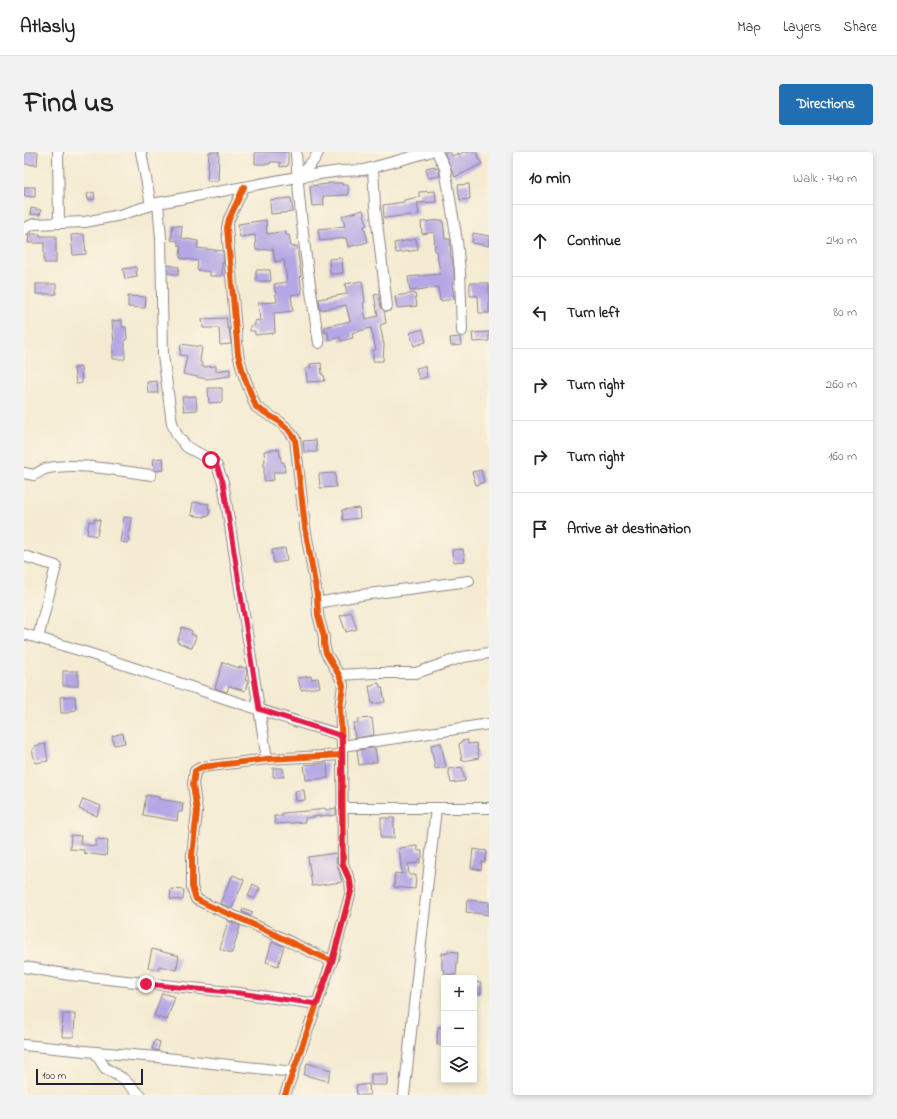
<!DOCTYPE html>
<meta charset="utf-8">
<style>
:root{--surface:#fff;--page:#f2f2f2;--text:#222;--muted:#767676;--line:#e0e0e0;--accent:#1f6fb2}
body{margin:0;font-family:"Indie Flower",sans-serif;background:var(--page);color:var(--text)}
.controls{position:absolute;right:12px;bottom:12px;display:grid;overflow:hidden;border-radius:4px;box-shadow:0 2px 6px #0003}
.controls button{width:36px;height:36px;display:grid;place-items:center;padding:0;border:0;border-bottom:1px solid var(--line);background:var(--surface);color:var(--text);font:20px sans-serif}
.scale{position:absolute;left:12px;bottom:10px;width:107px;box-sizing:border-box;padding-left:4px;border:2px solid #22223b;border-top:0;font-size:11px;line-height:14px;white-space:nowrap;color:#22223b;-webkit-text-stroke:3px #fcf5e5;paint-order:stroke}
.stop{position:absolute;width:12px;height:12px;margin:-9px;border:3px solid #e11d48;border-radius:50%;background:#fff}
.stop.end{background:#e11d48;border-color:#fff;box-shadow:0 1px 4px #0008}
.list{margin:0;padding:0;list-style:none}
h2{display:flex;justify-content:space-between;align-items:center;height:52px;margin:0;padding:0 16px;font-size:17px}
h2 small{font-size:13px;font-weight:400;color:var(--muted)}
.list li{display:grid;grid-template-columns:26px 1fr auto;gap:12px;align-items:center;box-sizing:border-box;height:72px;padding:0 16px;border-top:1px solid var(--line)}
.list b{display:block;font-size:15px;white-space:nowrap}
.list em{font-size:13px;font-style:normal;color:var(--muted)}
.icon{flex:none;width:22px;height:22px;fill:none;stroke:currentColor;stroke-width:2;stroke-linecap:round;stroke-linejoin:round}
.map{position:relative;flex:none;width:465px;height:943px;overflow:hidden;border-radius:4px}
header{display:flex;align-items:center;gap:24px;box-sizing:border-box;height:56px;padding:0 20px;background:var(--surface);border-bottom:1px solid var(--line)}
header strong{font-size:19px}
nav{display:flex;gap:22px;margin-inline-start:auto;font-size:14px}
.intro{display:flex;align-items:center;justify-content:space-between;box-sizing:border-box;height:96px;padding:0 24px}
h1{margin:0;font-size:28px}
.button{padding:10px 18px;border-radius:4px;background:var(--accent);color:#fff;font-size:14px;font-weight:700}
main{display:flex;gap:24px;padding:0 24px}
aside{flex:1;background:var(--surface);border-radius:4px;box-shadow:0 2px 6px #0003}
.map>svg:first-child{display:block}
</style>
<header>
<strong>Atlasly</strong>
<nav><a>Map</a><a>Layers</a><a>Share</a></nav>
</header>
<div class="intro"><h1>Find us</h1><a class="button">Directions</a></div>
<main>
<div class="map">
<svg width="465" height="943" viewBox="0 0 465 943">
<rect width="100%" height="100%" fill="#fcf5e5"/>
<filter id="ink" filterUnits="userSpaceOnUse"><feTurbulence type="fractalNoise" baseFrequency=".025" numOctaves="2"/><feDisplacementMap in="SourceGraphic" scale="8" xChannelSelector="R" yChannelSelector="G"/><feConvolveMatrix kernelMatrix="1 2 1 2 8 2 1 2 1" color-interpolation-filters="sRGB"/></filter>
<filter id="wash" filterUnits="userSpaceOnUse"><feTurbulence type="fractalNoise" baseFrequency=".012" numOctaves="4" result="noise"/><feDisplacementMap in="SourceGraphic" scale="16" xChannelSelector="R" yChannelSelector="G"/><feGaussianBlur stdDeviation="0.9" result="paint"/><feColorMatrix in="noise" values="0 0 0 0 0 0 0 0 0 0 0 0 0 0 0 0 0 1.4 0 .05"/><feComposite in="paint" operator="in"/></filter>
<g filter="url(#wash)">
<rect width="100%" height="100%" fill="#f4ebd2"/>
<g id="blocks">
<g fill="#b5a7e5">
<path d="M2 0H14L13 13 0 12V4H1Z"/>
<path d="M185 0H195L194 29H183Z"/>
<path d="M231 0H264V14L256 15V10H246V12H231Z"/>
<path d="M420 0H426L428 4 434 1V3L440 0H452L458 12 431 25Z"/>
<path d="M411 14V17L414 16 415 18 416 24 404 26 402 16Z"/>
<path d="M304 31H318V33H324V43L299 44 300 53 288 54 286 34 304 32Z"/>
<path d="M445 32 446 47 436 48 434 33Z"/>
<path d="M0 35H11V45L0 44Z"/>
<path d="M411 39 412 50 393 51 395 62 360 66 359 53 380 50V48L395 45V40Z"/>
<path d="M70 40 71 47 64 48 63 42Z"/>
<path d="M267 46 269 60 247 62 246 48Z"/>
<path d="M7 56 17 58 16 63 6 62Z"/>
<path d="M339 58 343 73 340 74 344 90 324 95 322 86 296 89 294 77 321 74 318 64Z"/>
<path d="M242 68 243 82 262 79V83H265L267 95 273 94 277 124 276 125 278 141 267 143 269 159 250 161 251 181 231 183V179H226V174L231 173V169L236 168 234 151 253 150 250 132 263 130 260 108 251 110 249 97 232 98 231 83 216 85 214 72Z"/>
<path d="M419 68 421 87H426L427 105H428L430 120V131H428L430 147 416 149 414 135 386 139 384 125 416 122 413 99H411L410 80 398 82 397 70Z"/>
<path d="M149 73 158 74 157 86 174 89 173 96 199 99 200 111H198V124H186V120L173 118 174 109 156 106 157 94 154 93V89L147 88Z"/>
<path d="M449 81 465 84V94L448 91Z"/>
<path d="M5 82H16V84H32V111H20V91H4Z"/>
<path d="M60 82 62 102 49 103 47 83Z"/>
<path d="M392 87 394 98 372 101 370 91Z"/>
<path d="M318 106 319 121 306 122 305 107Z"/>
<path d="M144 113 155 115 154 123 144 121Z"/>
<path d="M112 115 113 125 101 127 99 117Z"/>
<path d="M232 118H246L247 129H232Z"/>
<path d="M338 129 341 150 339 151 342 167 354 164 350 143 355 142 357 155 360 159 362 171 356 173 360 193 359 209H349V198H352L347 176 328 181 329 186 317 189 316 185 305 188 304 180 301 181 300 175 326 169 322 153 296 158 295 147 323 142 321 132Z"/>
<path d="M446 131H465V161H455L454 144H446Z"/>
<rect x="12" y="132" width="20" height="10"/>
<path d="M391 141 393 154 373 156 371 144Z"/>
<path d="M104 144 122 145 121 156 104 155Z"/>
<path d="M203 166V176H205L207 192 196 193 195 176H179L178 167Z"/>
<path d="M98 168V175H102L103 187 101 188V207H89V192H90L88 169Z"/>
<path d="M399 177 402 190 390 194 386 181Z"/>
<path d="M465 180V189L449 190 448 181Z"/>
<path d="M436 185 437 193 427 194 426 186Z"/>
<path d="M157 192 178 195 176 210 178 211V215L192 214V219L206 217V224L183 227 159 222 163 204 156 203Z"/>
<path d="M297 211 298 223H300L301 229 283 230 282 216H287L286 212Z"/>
<path d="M401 214 403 225 395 227 392 216Z"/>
<path d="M57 215 58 231 52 232 50 216Z"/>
<path d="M133 229 134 241H124L123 230Z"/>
<path d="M184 236H198V250L185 251Z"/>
<path d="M172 244 173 258 160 259 158 245Z"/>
<path d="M292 288 293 300H280L279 289Z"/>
<path d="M255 297 257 310H260L261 320H249L250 328 240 329V310H241L240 299Z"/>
<path d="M139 306 140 318 132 319 130 317 129 307Z"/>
<path d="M457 318 460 330 452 333 448 320Z"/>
<path d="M311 321 312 335 296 336 295 322Z"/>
<path d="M169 350 185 352 184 357H186L185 364 181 363V365L167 363Z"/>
<path d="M335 356 336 366 319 368 318 358Z"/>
<path d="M100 365 108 366 104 391 96 390Z"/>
<path d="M71 367 76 368 73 384 63 382 65 369 70 370Z"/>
<path d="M261 396 263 409 250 411 248 398Z"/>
<path d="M439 397 441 409 429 410 428 398Z"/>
<path d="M327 460 333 477 322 480 316 464Z"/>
<path d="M158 475 168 479 167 482 172 484 168 496 153 490Z"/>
<path d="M199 510 215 516 216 515 222 516 223 521 221 528 224 529 221 539 205 534 203 540 191 536Z"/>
<rect x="39" y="519" width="15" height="15"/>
<path d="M287 524V527L294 526 296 535 277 538 274 526Z"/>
<path d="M355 531 356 535H358L361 550 348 552 345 534H349V532Z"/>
<path d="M51 544 52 558 46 559V561H37L36 545Z"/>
<path d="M348 566 350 583 331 586 329 571H334V567Z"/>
<path d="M99 581 101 591 90 593 88 584Z"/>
<path d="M444 588V592L452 591 455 606 438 609 435 592 437 591V589Z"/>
<path d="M417 591 422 615 411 617 407 593Z"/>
<path d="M21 592 24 609 11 611 8 597 11 596 10 594Z"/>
<path d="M351 596 353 610 335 613 333 598Z"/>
<path d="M303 611 304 626 282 628 280 613Z"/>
<path d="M438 615 441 629 427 631 424 617Z"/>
<path d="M249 616H259L260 625H249Z"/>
<path d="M280 638 281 648 272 649 271 639Z"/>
<path d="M122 643 135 645V647L159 651 158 660H154L153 669 119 663Z"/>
<path d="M59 647 77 654 73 664 55 657Z"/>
<path d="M301 656 302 658 312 656V663L305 664V663L281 666V670L251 672 250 664H258V661L295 658V657Z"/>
<rect x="357" y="666" width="13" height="20"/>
<path d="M47 683 57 684 56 692 72 694V687L84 688 82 704 60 701V698L46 697Z"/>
<path d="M393 694 394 699H398V706L396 707V711L384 712 385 723H392L391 737 370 735 371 721 378 722 375 696Z"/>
<path d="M449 697 463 699 461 711 458 710 457 718 447 716Z"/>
<path d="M312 701 313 712 318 730 288 734 284 705Z"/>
<path d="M209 723 220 728 208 756 196 751Z"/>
<path d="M229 732 236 736 231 747 224 744Z"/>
<path d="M147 737 160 738 159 748 146 747Z"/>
<path d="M443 748 465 750V763L442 760Z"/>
<path d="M219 756 229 760 227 764 218 760Z"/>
<path d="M204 769 216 774 208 801 196 797Z"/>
<path d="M248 790 260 794 254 814 242 810Z"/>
<path d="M128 797 155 804 152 818 135 814 134 818 124 816Z"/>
<path d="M423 799 434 800 432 823 420 822 421 818H418V801L423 802Z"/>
<path d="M450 830 457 831V842H450Z"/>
<path d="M138 841 151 845 143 868 130 864Z"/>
<path d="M39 862H51L50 885H38Z"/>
<path d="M414 875H420V893H413Z"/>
<path d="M131 888 136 890 134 899 128 897Z"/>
<path d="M283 911 307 918 304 929 280 923Z"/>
<rect x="347" y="922" width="16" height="11"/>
<path d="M345 932 346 943H333L332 934Z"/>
</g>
</g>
</g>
<g filter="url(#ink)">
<use href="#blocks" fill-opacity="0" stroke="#8b8686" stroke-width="1"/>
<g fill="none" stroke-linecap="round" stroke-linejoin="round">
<defs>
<g id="minor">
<path d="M34 0 35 71"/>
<path d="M117 0 127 53"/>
<path d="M272 0C275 64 285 128 295 191"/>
<path d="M413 0 421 16 433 89 436 120 438 179"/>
<path d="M349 16 351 54 363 154"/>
<path d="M273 25C280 18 291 10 294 0"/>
<path d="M220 35 205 67 203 76 214 202 220 224 232 255 256 270 264 277 271 287 281 375 293 443 294 463 300 485V492L302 501 315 523 319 533 316 556 318 594 319 712 326 729 327 739 309 806 261 943"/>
<path d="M134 51 137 86 139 203 148 271 153 283 163 295 187 308 193 314 199 330 243 607"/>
<path d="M0 78 1 76 10 72 61 70 96 63 134 51 273 25 317 19 340 18 405 0"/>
<path d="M0 321 10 323C14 321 18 318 21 317 52 309 95 319 127 323"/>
<path d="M0 404 32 414 14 486"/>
<path d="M293 451 337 443 445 429"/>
<path d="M0 482C59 498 116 518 173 537 221 553 269 569 317 583"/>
<path d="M315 523 349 521H392L439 505 465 501"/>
<path d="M318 594 386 584 465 572"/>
<path d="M318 656H412L380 943"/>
<path d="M412 656H465"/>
<path d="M308 809C281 798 255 784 228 772 209 763 190 757 172 747L168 735V703L173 660 169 632 171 619 178 615 243 607 318 603"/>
<path d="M0 815 46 823 215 841 293 852"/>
<path d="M0 893 71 900 133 905 269 920"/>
<path d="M71 900 81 916 98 926 116 943"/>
</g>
</defs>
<use href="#minor" stroke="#8b8686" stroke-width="12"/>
<use href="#minor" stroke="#fff" stroke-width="10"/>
<defs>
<g id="cycleway">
<path d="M220 35 205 67 203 76 214 202 220 224 232 255 256 270 264 277 271 287 281 375 293 443 294 463 300 485V492L302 501 315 523 319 533 316 556 318 594 319 712 326 729 327 739 309 806 261 943"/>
<path d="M308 809C281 798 255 784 228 772 209 763 190 757 172 747L168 735V703L173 660 169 632 171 619 178 615 243 607 318 603"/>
</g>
</defs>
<use href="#cycleway" stroke="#fcf5e5" stroke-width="8"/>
<use href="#cycleway" stroke="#e8590c" stroke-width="6"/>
</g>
</g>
<g fill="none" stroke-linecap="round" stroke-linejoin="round" filter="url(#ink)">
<path stroke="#e11d48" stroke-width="5" d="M122 832 215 841 293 852 309 806 327 739 326 729 318 712V584L235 557 199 330 193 314 187 308"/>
</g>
</svg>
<div class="controls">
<button>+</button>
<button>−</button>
<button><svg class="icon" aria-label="layers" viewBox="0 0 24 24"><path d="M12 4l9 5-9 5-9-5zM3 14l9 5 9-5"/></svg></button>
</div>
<div class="scale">100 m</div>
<div class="stop" style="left:187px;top:308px"></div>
<div class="stop end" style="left:122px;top:832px"></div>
</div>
<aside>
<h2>10 min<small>Walk · 740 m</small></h2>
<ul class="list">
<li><svg class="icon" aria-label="ahead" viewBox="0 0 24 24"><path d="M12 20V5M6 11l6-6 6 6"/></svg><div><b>Continue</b></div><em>240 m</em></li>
<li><svg class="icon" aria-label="left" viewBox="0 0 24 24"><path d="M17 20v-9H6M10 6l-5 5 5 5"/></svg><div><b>Turn left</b></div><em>80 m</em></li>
<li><svg class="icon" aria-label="right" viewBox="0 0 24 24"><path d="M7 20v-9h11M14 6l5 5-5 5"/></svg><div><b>Turn right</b></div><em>260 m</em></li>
<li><svg class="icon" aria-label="right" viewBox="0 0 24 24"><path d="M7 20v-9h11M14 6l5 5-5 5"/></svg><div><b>Turn right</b></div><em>160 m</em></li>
<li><svg class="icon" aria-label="arrive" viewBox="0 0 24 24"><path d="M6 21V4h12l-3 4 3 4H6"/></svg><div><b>Arrive at destination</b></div></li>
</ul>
</aside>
</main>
